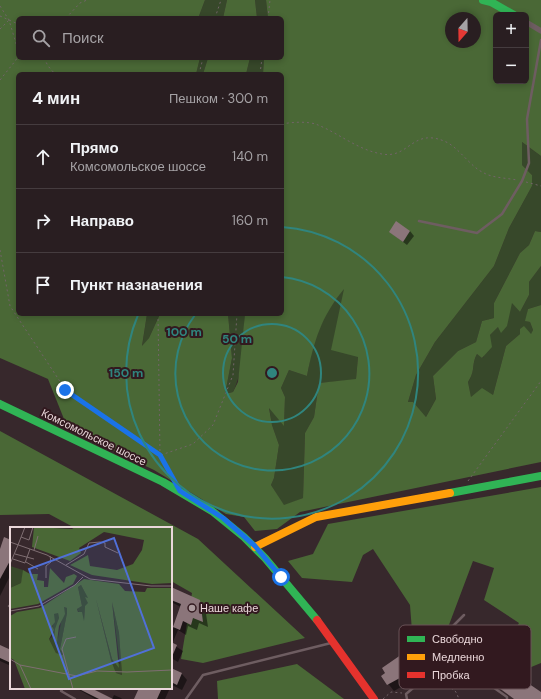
<!DOCTYPE html>
<html lang="ru">
<meta charset="utf-8">
<style>
:root{--surface:#291e21;--page:#31272a;--text:#f1f3f6;--muted:#a5a2a5;--line:#453c3f}
body{margin:0;font-family:"DM Sans",sans-serif;background:var(--page);color:var(--text)}
.controls{position:absolute;right:12px;top:12px;display:grid;overflow:hidden;border-radius:6px;box-shadow:0 2px 6px #0003}
.controls button{width:36px;height:36px;display:grid;place-items:center;padding:0;border:0;border-bottom:1px solid var(--line);background:var(--surface);color:var(--text);font:20px sans-serif}
.compass{position:absolute;left:445px;top:12px;width:36px;height:36px;border-radius:50%;background:var(--surface);box-shadow:0 2px 6px #0003;rotate:200deg}
.stop{position:absolute;width:12px;height:12px;margin:-9px;border:3px solid #1a73e8;border-radius:50%;background:#fff}
.stop.end{background:#1a73e8;border-color:#fff;box-shadow:0 1px 4px #0008}
.list{margin:0;padding:0;list-style:none}
h2{display:flex;justify-content:space-between;align-items:center;height:52px;margin:0;padding:0 16px;font-size:17px}
h2 small{font-size:13px;font-weight:400;color:var(--muted)}
.list li{display:grid;grid-template-columns:26px 1fr auto;gap:12px;align-items:center;box-sizing:border-box;height:64px;padding:0 16px;border-top:1px solid var(--line)}
.list b{display:block;font-size:15px;white-space:nowrap}
.list p{margin:0;font-size:13px;white-space:nowrap;color:var(--muted)}
.list em{font-size:13px;font-style:normal;color:var(--muted)}
.icon{flex:none;width:22px;height:22px;fill:none;stroke:currentColor;stroke-width:2;stroke-linecap:round;stroke-linejoin:round}
.map{position:relative;flex:none;width:541px;height:699px;overflow:hidden}
.search{position:absolute;background:var(--surface);box-shadow:0 2px 6px #0003;left:16px;top:16px;width:268px;height:44px;display:flex;align-items:center;gap:10px;box-sizing:border-box;padding:0 14px;border-radius:6px;color:var(--muted);font-size:15px}
.panel{position:absolute;background:var(--surface);box-shadow:0 2px 6px #0003;left:16px;top:72px;width:268px;height:244px;border-radius:6px}
.map>svg:first-child{display:block}
</style>
<div class="map">
<svg width="541" height="699" viewBox="0 0 541 699">
<rect width="100%" height="100%" fill="#37282c"/>
<g fill="#37482a">
<path d="M205 0H227L223 18H201L199 16Z"/>
<path d="M255 0H266L268 18H257Z"/>
<path d="M200 58H208L203 74H196Z"/>
<path d="M250 58H264L263 74H246Z"/>
<path d="M522 142 541 156V232L535 231 529 245 520 253 494 303V318L482 321 476 342 458 351 433 376 436 399 426 417 413 403 408 402 416 375 435 342 494 266 509 228 532 186V175L522 165Z"/>
<path d="M541 266V305L528 309 526 321 530 322 533 330 531 335 520 334 506 346 493 395 471 398 468 382C476 370 471 365 477 354L483 358 490 335 498 327 512 302 520 312 529 295V282Z"/>
<path d="M344 288 358 357 356 380 319 383 314 417 305 433 303 498 284 506 271 485 274 478 279 445 272 425 269 407 284 425 285 397 281 388 289 370 307 376 313 343 327 312Z"/>
<path d="M147 314H160L149 338 142 347Z"/>
<path d="M228 314H245C244 336 243 373 233 392L225 394 232 358Z"/>
</g>
<g fill="#4a6836" fill-rule="evenodd">
<path d="M0 0H205L199 16 201 18H18V58H200L196 74H18V314H147L142 346 149 338 160 314H228L232 358 225 394 233 392 238 382 245 314H282V74H263L264 58H282V18H268L266 0H541V156L522 142V165L532 175V186L509 228 494 266 435 342 416 375 408 402H413L426 417 436 399 433 376 458 351 476 342 482 321 494 318V303L520 253 529 245 535 231 541 232V266L529 282V295L520 312 512 303 507 326 501 333 498 327 490 335 492 347 482 358 477 354C471 365 476 370 468 382L471 397 482 388 493 395 506 346 520 334V329L524 326 531 334 533 330 530 322 525 321 528 309 541 305V462L300 512 277 529 255 531 244 517 226 514 154 470 68 429 48 379 0 358ZM496 15H526V81H496ZM451 18H475V42H451ZM344 289 331 350 358 357 356 379 319 383 314 417 305 433 303 498 284 505 271 485 274 478 279 445 272 425 269 408 284 426 285 397 281 388 289 370 307 376C314 341 321 317 344 289Z"/>
<path d="M227 0H255L257 18H223Z"/>
<path d="M208 58H250L246 74H203Z"/>
<path d="M0 431 198 539 305 638 203 663 181 659 192 593 171 581V528H75L49 514 0 515Z"/>
<path d="M541 487V663L524 670 500 654 519 623 484 600 494 568 473 561 435 662 425 664 414 657 410 605 373 549 363 555 352 582 302 578 288 561 313 554 328 524Z"/>
<path d="M297 664 344 699H218L217 681Z"/>
</g>
<g fill="#0007">
<path d="M410 231 414 236 407 245 390 232Z"/>
<path d="M11 541V574L0 596V550Z"/>
<path d="M171 590 199 601 205 607 208 627 199 623 197 630 188 626 186 635 178 630 172 644 183 651 178 662 171 658V625L174 628 181 607 171 602Z"/>
<path d="M0 646 11 651V666L0 661Z"/>
<path d="M408 651 425 673 394 691 382 676Z"/>
<path d="M171 669 182 674 187 680 182 690 172 685 171 686Z"/>
<path d="M76 688H91L111 699H95Z"/>
<path d="M134 688H170L165 699H135L139 690Z"/>
<path d="M114 695 121 698 122 699H112Z"/>
</g>
<g fill="#8b757a">
<path d="M396 221 410 231 403 242 389 232Z"/>
<path d="M4 537 11 540V559L0 579V549Z"/>
<path d="M171 587 200 600 203 622 193 618 191 625 183 621 180 630 173 627 181 604 171 600Z"/>
<path d="M171 642 177 645 171 659Z"/>
<path d="M0 645 11 650V663L0 658Z"/>
<path d="M408 650 420 667 387 685 381 676 385 673 382 668Z"/>
<path d="M503 666 541 692V699H514L491 682Z"/>
<path d="M171 668 182 673 177 685 171 682Z"/>
<path d="M77 688H91L113 699H99Z"/>
<path d="M139 688H162L157 699H134Z"/>
</g>
<g fill="none" stroke-linecap="round" stroke-linejoin="round">
<g stroke="#726468" stroke-width="1" stroke-dasharray="2 3" stroke-linecap="butt">
<path d="M0 6 9 20 18 50"/>
<path d="M0 16 18 24"/>
<path d="M66 18 80 3 87 0"/>
<path d="M215 18 221 0"/>
<path d="M268 18 270 0"/>
<path d="M0 29 9 20"/>
<path d="M44 58 48 66 55 74"/>
<path d="M199 74 203 58"/>
<path d="M260 74 262 58"/>
<path d="M0 80 16 60 18 53"/>
<path d="M282 124C292 122 309 121 318 125 340 134 358 150 382 154 409 159 412 128 444 141 459 147 469 166 484 173 493 178 507 178 517 180"/>
<path d="M526 182 541 186"/>
<path d="M0 250 10 306 65 389 160 455 173 478"/>
<path d="M158 314 160 455"/>
<path d="M161 455 193 444 213 425 233 375 237 314"/>
<path d="M468 481 541 381"/>
<path d="M447 685 456 692 459 699"/>
<path d="M383 699 391 692 402 693"/>
</g>
<g stroke="#6e5d61" stroke-width="2.5">
<path d="M419 221 477 233 502 214 522 181 529 163 527 119 541 40"/>
<path d="M9 606 11 607"/>
<path d="M490 685 507 697V699"/>
<path d="M63 688 61 691 75 699"/>
<path d="M186 699 203 675 331 643"/>
<path d="M407 699 406 694 425 678 444 682 452 665 443 646 450 629 464 615"/>
</g>
<path stroke="#6e5d61" stroke-width="5.5" d="M526 22 541 31"/>
<g stroke="#30b455" stroke-width="8">
<path d="M483 0 491 2 514 15"/>
<path d="M0 404 163 482 212 511 244 537 265 558 317 620"/>
<path d="M450 493 541 476"/>
</g>
<path stroke="#ff9f0a" stroke-width="8" d="M255 547 316 517 450 493"/>
<path stroke="#e5322d" stroke-width="8" d="M317 620 374 699"/>
</g>
<g fill="none" stroke-linecap="round" stroke-linejoin="round">
<path stroke="#1a73e8" stroke-width="5" d="M65 390 160 455 180 491 223 518 255 546 281 577"/>
</g>
<g fill="none" stroke="#30857e" stroke-width="2">
<circle cx="272" cy="373" r="49"/>
<path d="M282 277A97 97 0 1 1 195 315"/>
<path d="M282 227A146 146 0 1 1 138 315"/>
</g>
<circle fill="#ab9a9d" stroke="#32191f" stroke-width="1.5" cx="192" cy="608" r="4"/>
<g text-anchor="middle" stroke-width="4" stroke-linejoin="round" paint-order="stroke">
<g font-size="11" fill="#ead7da" stroke="#32191f">
<text transform="translate(94 437) rotate(26)" y="4">Комсомольское шоссе</text>
</g>
<g font-size="11" fill="#ead7da" stroke="#32191f" text-anchor="start">
<text x="200" y="612">Наше кафе</text>
</g>
</g>
<g transform="translate(10 527)">
<rect width="162" height="162" fill="#37282c"/>
<path d="M0 39 13 43V48L11 56 0 61ZM71 58 79 72 78 79 75 80 74 95 67 82 72 79 68 60ZM86 72 102 132 110 137 102 75 109 106 112 148 106 146 101 133ZM54 80 57 81V86L50 122 54 128 46 126 39 112 42 110 44 87 48 85 49 91 45 115 48 111Z" fill="#37482a"/>
<path d="M24 0 62 2 65 0H162V56L142 57 82 48 60 38 78 28 80 39 107 43 123 37 132 23 134 13 94 5 69 21 71 26 60 34 22 20ZM40 41 54 56 56 50 64 47 67 49 63 57 28 77 0 82V61L11 56 13 43 20 47H28L27 53 34 54V60H38ZM74 52 109 57 115 64 135 65 137 61H162V162H15L4 133 0 131V89L7 85 30 81ZM71 58 78 71 75 70 78 76 75 79 74 94 72 85H68L67 82 72 79 68 60ZM86 72 102 132 109 141 102 75 109 106 112 148 106 146 101 133ZM54 80 57 81V86L50 122 54 128 46 126 39 112 44 103 42 99 45 95 44 87 48 86 49 91 45 102 44 114 47 115 49 99 55 87Z" fill="#4a6836" fill-rule="evenodd"/>
<path fill="none" stroke="#7f6e72" stroke-width="1" d="M11 10 19 13 23 0M0 15 37 28 80 52 141 59H162M90 15 95 16V20L108 26M8 18 15 0M24 23 28 9M5 27 24 32M3 32 15 36 20 22M16 35 28 42M0 37 8 18M56 38 74 27 79 16 90 15M36 51V39L41 35 40 29M0 84 29 79 65 58 73 50M0 132 10 138 67 149 87 144 117 145 162 143M10 138 21 162M63 162 52 122 56 112 66 110"/>
<path fill="#5070d8" fill-opacity="0.15" stroke="#5070d8" stroke-width="2" d="M104 11 144 121 59 152 19 42Z"/>
<rect width="162" height="162" fill="none" stroke="#ead7da" stroke-width="2"/>
</g>
<rect x="399" y="625" width="132" height="64" rx="6" fill="#32191f" stroke="#695257" stroke-width="1"/>
<rect x="407" y="636" width="18" height="6" fill="#30b455"/>
<rect x="407" y="654" width="18" height="6" fill="#ff9f0a"/>
<rect x="407" y="672" width="18" height="6" fill="#e5322d"/>
<g font-size="11" fill="#ead7da">
<text x="432" y="643">Свободно</text>
<text x="432" y="661">Медленно</text>
<text x="432" y="679">Пробка</text>
</g>
<circle cx="272" cy="373" r="6" fill="#30857e" stroke="#32191f" stroke-width="2"/>
<g font-size="12" text-anchor="middle" font-weight="bold" fill="#30857e" stroke="#32191f" stroke-width="4" stroke-linejoin="round" paint-order="stroke">
<text x="184" y="336">100 m</text>
<text x="237" y="343">50 m</text>
<text x="126" y="377">150 m</text>
</g>
</svg>
<div class="controls">
<button>+</button>
<button>−</button>
</div>
<svg class="compass" viewBox="-18 -18 36 36"><path d="M0-13l5 13h-10z" fill="#e53935"/><path d="M0 13l5-13h-10z" fill="#a5a2a5"/></svg>
<div class="stop" style="left:281px;top:577px"></div>
<div class="stop end" style="left:65px;top:390px"></div>
<div class="search"><svg class="icon" aria-label="search" viewBox="0 0 24 24"><circle cx="10" cy="10" r="6"/><path d="M15 15l6 6"/></svg>Поиск</div>
<section class="panel">
<h2>4 мин<small>Пешком · 300 m</small></h2>
<ul class="list">
<li><svg class="icon" aria-label="ahead" viewBox="0 0 24 24"><path d="M12 20V5M6 11l6-6 6 6"/></svg><div><b>Прямо</b><p>Комсомольское шоссе</p></div><em>140 m</em></li>
<li><svg class="icon" aria-label="right" viewBox="0 0 24 24"><path d="M7 20v-9h11M14 6l5 5-5 5"/></svg><div><b>Направо</b></div><em>160 m</em></li>
<li><svg class="icon" aria-label="arrive" viewBox="0 0 24 24"><path d="M6 21V4h12l-3 4 3 4H6"/></svg><div><b>Пункт назначения</b></div></li>
</ul>
</section>
</div>
